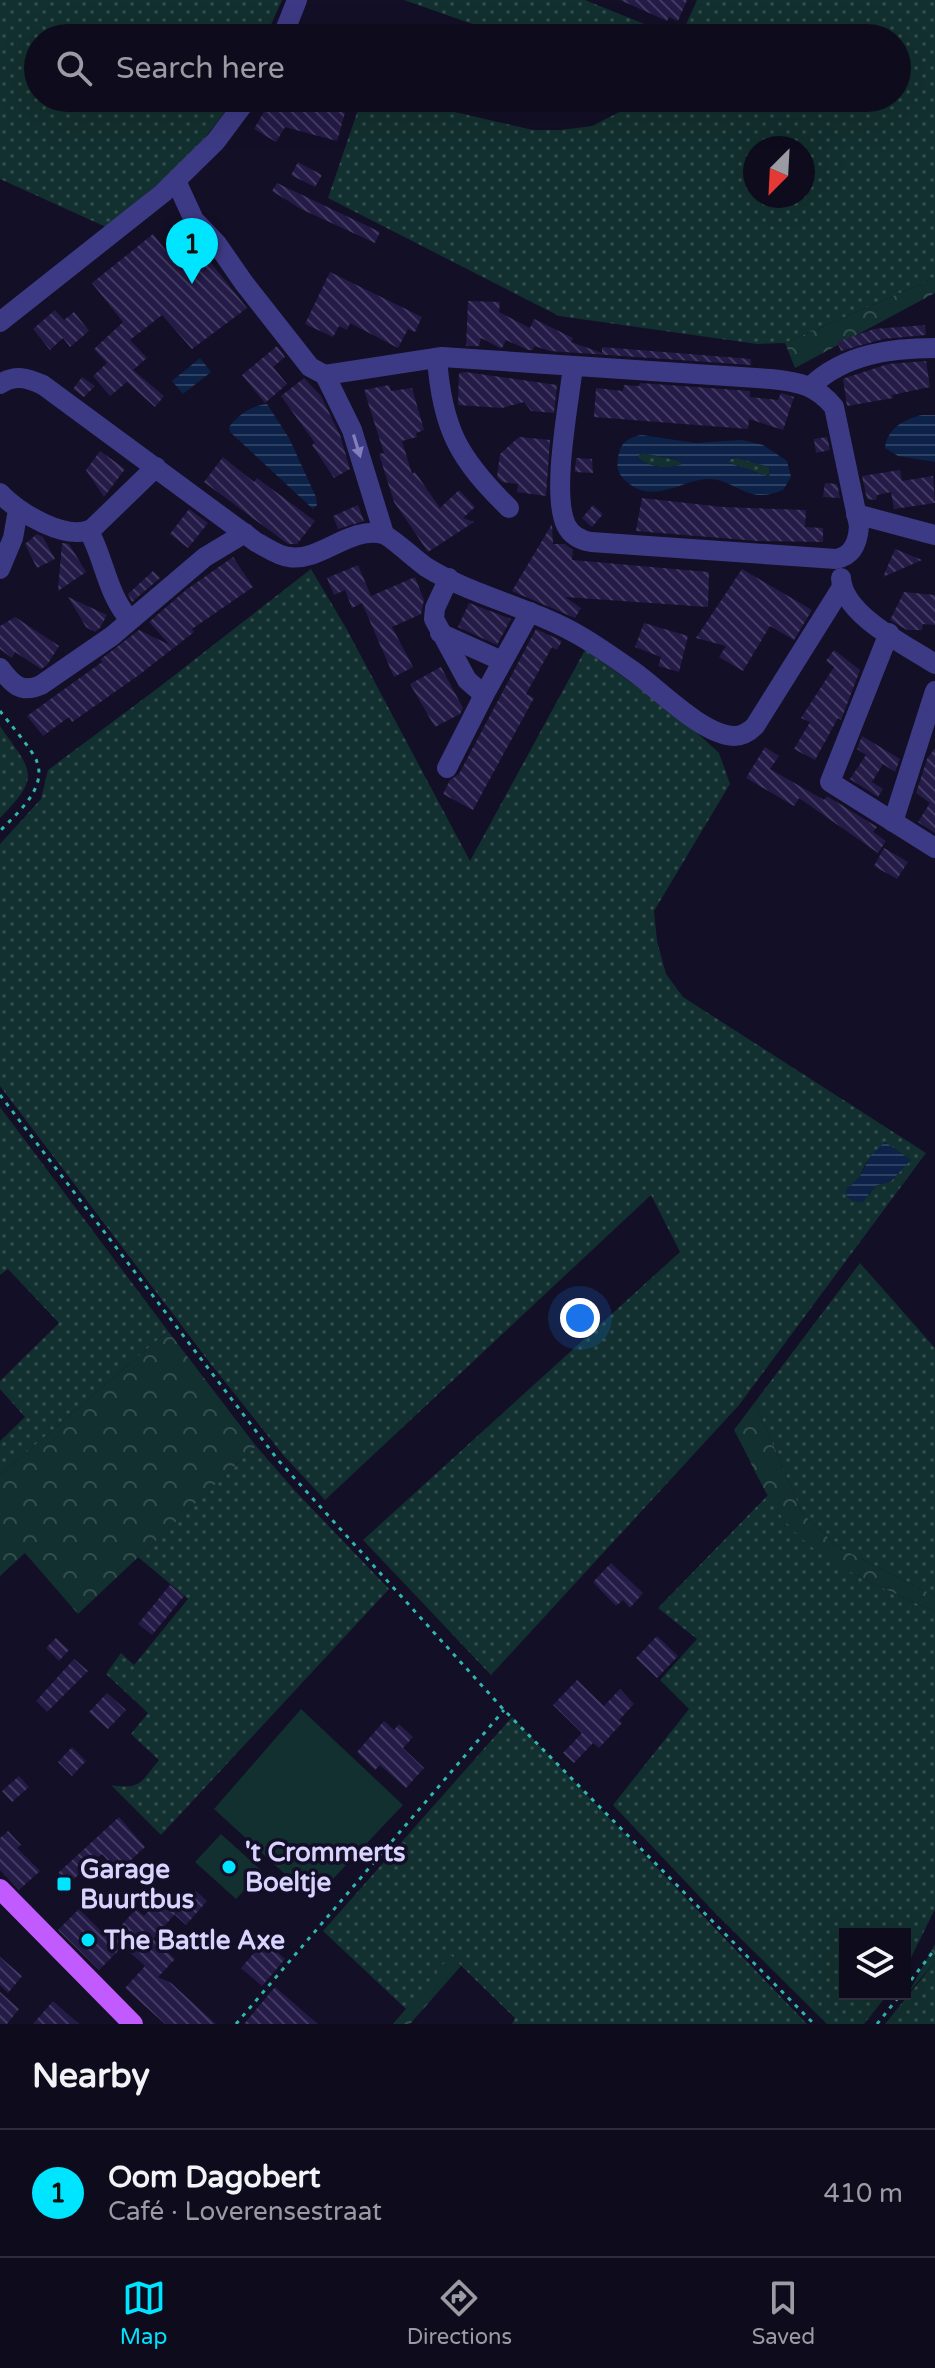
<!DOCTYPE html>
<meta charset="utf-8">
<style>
:root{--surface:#0e0b1c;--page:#1c1929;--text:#f1f3f6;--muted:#9b9ba3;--line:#2e2b3b;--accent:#00e5ff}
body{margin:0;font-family:"Varela Round",sans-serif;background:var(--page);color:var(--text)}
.controls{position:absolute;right:24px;bottom:24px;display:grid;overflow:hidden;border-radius:0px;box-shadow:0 8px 32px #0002}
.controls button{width:72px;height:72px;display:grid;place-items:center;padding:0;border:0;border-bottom:2px solid var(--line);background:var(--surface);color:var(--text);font:40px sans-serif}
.compass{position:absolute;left:743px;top:136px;width:72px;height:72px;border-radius:50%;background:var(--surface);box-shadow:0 8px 32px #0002;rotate:204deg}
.you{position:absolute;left:580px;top:1318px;width:28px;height:28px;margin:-20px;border:6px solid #fff;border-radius:50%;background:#1a73e8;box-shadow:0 0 0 12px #1a73e833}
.badge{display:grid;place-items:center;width:52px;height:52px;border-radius:50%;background:var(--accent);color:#111;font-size:26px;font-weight:700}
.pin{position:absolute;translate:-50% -66px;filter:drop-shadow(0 2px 4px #0008)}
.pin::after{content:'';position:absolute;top:42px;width:28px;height:24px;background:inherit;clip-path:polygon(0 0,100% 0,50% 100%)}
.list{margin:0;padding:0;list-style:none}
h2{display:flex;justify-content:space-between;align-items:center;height:104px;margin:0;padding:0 32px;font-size:34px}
h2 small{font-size:26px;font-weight:400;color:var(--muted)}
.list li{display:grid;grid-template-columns:52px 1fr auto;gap:24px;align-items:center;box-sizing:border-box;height:128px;padding:0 32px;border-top:2px solid var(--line)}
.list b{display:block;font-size:30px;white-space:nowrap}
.list p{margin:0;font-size:26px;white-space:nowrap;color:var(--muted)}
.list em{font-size:26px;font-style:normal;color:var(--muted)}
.icon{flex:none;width:44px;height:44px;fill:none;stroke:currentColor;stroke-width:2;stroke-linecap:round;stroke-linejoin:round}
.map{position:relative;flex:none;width:935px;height:2024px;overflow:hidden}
.search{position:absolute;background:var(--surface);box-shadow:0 8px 32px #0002;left:24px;right:24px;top:24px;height:88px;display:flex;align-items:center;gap:20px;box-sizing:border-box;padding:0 28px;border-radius:44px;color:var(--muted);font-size:30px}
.sheet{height:232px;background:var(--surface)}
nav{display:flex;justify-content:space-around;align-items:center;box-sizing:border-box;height:112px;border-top:2px solid var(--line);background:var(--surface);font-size:22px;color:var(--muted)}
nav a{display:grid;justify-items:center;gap:4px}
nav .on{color:var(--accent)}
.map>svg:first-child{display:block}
</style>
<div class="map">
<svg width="935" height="2024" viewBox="0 0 935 2024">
<defs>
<pattern id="grass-dots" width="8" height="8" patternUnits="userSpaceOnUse" patternTransform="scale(2)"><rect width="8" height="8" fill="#12302f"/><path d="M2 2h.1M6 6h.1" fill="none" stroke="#344d4e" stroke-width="1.8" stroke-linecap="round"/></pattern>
<pattern id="forest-crowns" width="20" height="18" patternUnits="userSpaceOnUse" patternTransform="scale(2)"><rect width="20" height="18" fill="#12302f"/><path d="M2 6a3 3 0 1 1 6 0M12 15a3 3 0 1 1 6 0" fill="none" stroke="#344d4e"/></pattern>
<pattern id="water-rules" width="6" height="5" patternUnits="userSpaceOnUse" patternTransform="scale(2)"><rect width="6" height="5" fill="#0c2248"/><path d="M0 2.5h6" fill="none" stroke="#2f4163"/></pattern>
<pattern id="building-back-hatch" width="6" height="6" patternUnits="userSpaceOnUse" patternTransform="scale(2)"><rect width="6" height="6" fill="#241b47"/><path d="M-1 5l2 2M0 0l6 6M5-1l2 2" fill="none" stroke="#433b63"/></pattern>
</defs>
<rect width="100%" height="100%" fill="#130f26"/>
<g fill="url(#grass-dots)" fill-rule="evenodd">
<path d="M0 0H282L265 38H38V98H233C202 152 153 188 106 227L0 179Z"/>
<path d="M404 0H585L679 38H512Z"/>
<path d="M697 0H935V278L785 343 757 344 559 316 328 198 362 98H394L533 130H561L592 126 647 98H897V38H680ZM755 148H803V196H755Z"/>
<path d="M642 453 677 460 683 464C671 470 646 467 637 457Z"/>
<path d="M738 458 769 467 770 475 769 477 727 462 731 459Z"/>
<path d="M311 569 346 628 470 861 585 650 679 716 719 753 730 784 654 911 657 941 666 974 683 997 926 1153 739 1405 491 1675 363 1540 680 1252 651 1195 325 1500 284 1456 210 1363 0 1086V844L41 799 48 770 158 688ZM885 1142 910 1160 891 1181 875 1186 869 1195 854 1201 847 1197 846 1190 859 1178 866 1163Z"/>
<path d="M0 726C32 772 42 775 0 818Z"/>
<path d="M0 1107 168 1331 0 1475V1441L25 1417 0 1389V1381L59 1323 8 1269 0 1275Z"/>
<path d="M860 1263 935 1348V1596L838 1547 802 1513 755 1402Z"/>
<path d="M256 1446 296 1492 389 1589 161 1835 111 1785C141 1790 141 1782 159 1760L131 1734 148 1713 106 1674 121 1653 134 1665 188 1599 138 1557Z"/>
<path d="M768 1495C802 1559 873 1582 935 1612V1909L905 1970V1934H845V1994H888L864 2024H827L716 1914 613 1805 689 1709 660 1680 697 1639 658 1608Z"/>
<path d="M512 1717 807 2024H512L515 2018 451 1956 406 2009 323 1931Z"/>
<path d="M935 1962V2024H885Z"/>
</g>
<g fill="url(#forest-crowns)">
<path d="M935 278V293L795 368 785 343Z"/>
<path d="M168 1331 256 1446 78 1614 25 1553 0 1576V1475Z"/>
<path d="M755 1402 802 1513 838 1547 935 1596V1612C880 1585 815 1564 779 1513 761 1488 749 1457 734 1430Z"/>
<path d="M935 1944V1962L909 1992Z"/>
<path d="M451 1955 461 1966 410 2024H393Z"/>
</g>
<g fill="#12302f">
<path d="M301 1709 403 1805 313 1900 214 1809Z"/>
<path d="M221 1834 262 1871 236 1899 195 1862Z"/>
</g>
<g fill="url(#water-rules)" fill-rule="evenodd">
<path d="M200 358 211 372 183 394 172 381Z"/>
<path d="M267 404 289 438 316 497 317 505 313 509 230 432 229 427C239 414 251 406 267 404Z"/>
<path d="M922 415H935V462L898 456 885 448C887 428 905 419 922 415Z"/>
<path d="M642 435 695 443 742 440 763 445 787 461 791 477 783 490C748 505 739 482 711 479 683 477 651 510 622 477 615 469 617 457 621 447 626 439 633 436 642 435ZM642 453 677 460 682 464C671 470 646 467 637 457ZM738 458 769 467 770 475 768 477 727 462 731 459Z"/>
<path d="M885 1142 911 1160 891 1181 875 1186 863 1202 854 1201 847 1197 846 1190 859 1178 871 1155Z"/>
</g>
<g fill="url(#building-back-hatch)">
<path d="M620 0H687L678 21 669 17 667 21Z"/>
<path d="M272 98H306L345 113 337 141 285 127 276 142 254 129Z"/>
<path d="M298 162 322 175 315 187 291 175Z"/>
<path d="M277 183 380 232 375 243 301 209 272 191Z"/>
<path d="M153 234 181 270 203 253 247 308 192 349 162 315 130 340 147 358 133 370 164 396 155 407 127 382 110 396 93 376 107 363 94 349 123 322 92 283Z"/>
<path d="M330 272 422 317 415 332 408 329 398 348 350 323 347 330 339 326 333 337 305 324Z"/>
<path d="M468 301 500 302 499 312 530 328 534 319 573 338 571 342 602 353V347L751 359V365L550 351 534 346 533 350H528L506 340 502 348H500L481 338 479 346H466Z"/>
<path d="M55 310 64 320 74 312 89 331 70 347 63 338 50 350 33 329Z"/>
<path d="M925 325 926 335 883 339 841 351 837 342 874 329Z"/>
<path d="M277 346 285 357 273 367 287 384 265 403 242 375Z"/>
<path d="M926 361 930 387 892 395 893 398 847 406 843 379 845 378 888 364Z"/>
<path d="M465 372 557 385 554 413 531 411 524 402 502 408 458 405 459 373Z"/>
<path d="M82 377 95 386 84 397 73 389Z"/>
<path d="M304 378 321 396 340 435 350 469 334 478 312 445 315 443 281 396Z"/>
<path d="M640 383 750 391V397L778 400 781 393 794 397 783 430 749 419 748 429 594 417 596 388 623 391 624 385 639 386Z"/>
<path d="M389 385 391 391 412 388 424 430 416 433 417 437 402 441 412 474 415 472 440 508 459 490 475 507 463 518 474 522 428 552 394 502 379 454 384 453 364 390Z"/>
<path d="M519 437 550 440 546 496 517 492 518 484 502 482 497 477 500 454Z"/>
<path d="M827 437 830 450 816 453 814 439Z"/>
<path d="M100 451 125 469 104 497 86 470Z"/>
<path d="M223 457 254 482 257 478 315 521 297 544H288L204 482Z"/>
<path d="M576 458 592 459 593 473 575 472Z"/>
<path d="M900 470 902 481 933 476 935 503 894 509 891 492 877 495 876 500 867 499 862 476Z"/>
<path d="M825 483 837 484 840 498 823 497Z"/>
<path d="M642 498 723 507 806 510 805 527 823 528V542L758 541 636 531Z"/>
<path d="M358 505 364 521 338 529 333 516Z"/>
<path d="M593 505 603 514 592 527 582 518Z"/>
<path d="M189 509 208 523 188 548 170 534Z"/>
<path d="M552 524 553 544H565L573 550 572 560 709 572 708 607 565 597 581 608 575 618 512 591Z"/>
<path d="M37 534 43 537 55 559 37 568 25 544Z"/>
<path d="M62 543 69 544 86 572 58 591Z"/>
<path d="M895 549 922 560 883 577Z"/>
<path d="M233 557 253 587 192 629 194 632 139 675 72 722 69 717 43 736 27 716 102 662 101 659 139 630 170 645 149 622 186 590Z"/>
<path d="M358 565 371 596 415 577 424 600 421 614 392 627 413 667 394 677 362 603 352 608 345 590 334 595 327 578Z"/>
<path d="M742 569 812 610 794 640 770 626 743 671 719 657 726 646 696 638Z"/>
<path d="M153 571 160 578 132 602 128 594Z"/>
<path d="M904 592 935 595V625L923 624 922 630H907L890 620Z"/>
<path d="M68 597 107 615 100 628 95 632 86 627Z"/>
<path d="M469 603 511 619 497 645 458 627Z"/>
<path d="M15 617 59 646 47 665 41 669 15 652 12 658 0 649V626Z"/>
<path d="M644 623 688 636 679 672 658 666 661 657 635 647Z"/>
<path d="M536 629 562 641 557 650 552 647 526 694 534 698 473 810 443 794 450 780 459 774Z"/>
<path d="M834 650 860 670 841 720 838 718 815 760 794 749 810 722 801 718 834 667 826 661Z"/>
<path d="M441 667 463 708 460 714 435 727 410 684Z"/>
<path d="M862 736 900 759 895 772 883 764 872 782 883 789 878 797 850 779 866 755 857 749Z"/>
<path d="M765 747 779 756 770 769 824 800 827 796 877 827 873 832 886 841 878 853 799 798 794 806 746 778Z"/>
<path d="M935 748V833L918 822 930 803 916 793 927 759Z"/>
<path d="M884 848 908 862 897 879 874 866Z"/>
<path d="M611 1563 643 1593 630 1608 623 1600 616 1606 593 1582Z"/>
<path d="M170 1585 184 1596 152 1635 138 1624Z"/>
<path d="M657 1636 678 1656 657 1678 636 1658Z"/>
<path d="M56 1638 69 1650 59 1661 46 1648Z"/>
<path d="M74 1659 88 1671 47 1712 36 1701Z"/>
<path d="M577 1680 604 1706 620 1689 634 1704 619 1720 622 1723 599 1748 593 1743 574 1763 563 1753 582 1733 553 1705Z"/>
<path d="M107 1693 126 1710 108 1729 89 1712Z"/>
<path d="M384 1721 394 1730 399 1724 413 1737 403 1748 424 1768 406 1788 380 1765 375 1770 357 1752Z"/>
<path d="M72 1747 86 1761 72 1776 58 1762Z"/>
<path d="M19 1776 29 1787 12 1802 2 1791Z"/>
<path d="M119 1817 145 1847 118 1872 102 1854 68 1884 58 1873Z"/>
<path d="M8 1831 21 1845 17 1848 40 1871 19 1890 0 1870V1838Z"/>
<path d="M196 1891 207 1901 186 1925 175 1915Z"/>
<path d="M165 1892 182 1906 153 1939 175 1959 158 1977 171 1983 216 2024H165L125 1988 145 1966 123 1946 99 1970 58 1930 79 1909 109 1939 136 1909 144 1916Z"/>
<path d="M264 1941 285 1959 262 1986 241 1968Z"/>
<path d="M0 1957 22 1976 8 1993 0 1985Z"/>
<path d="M275 1987 318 2024H244Z"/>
<path d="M0 1992 19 2009 7 2024H0Z"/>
<path d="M53 2001 79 2024H33Z"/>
</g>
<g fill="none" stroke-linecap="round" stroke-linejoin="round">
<g stroke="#2fb8b0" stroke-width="3" stroke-dasharray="4 6" stroke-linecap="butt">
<path d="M0 711C9 723 33 750 37 762 47 789 16 814 0 831"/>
<path d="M0 1095 278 1460 504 1710 814 2024"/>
<path d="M905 1988 935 1949"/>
<path d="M236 2024 504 1710"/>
<path d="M877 2024 901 1994"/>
</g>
<g stroke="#3d3a85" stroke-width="20">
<path d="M282 38 297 0"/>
<path d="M176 181 194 220 217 244 244 283 310 367 325 375 442 357 771 379C799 382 816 385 834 407L859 526C858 542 853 556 836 559L591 542C579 540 571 535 566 525 551 493 569 403 573 366"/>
<path d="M0 322 163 193 216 141 248 98"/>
<path d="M437 358C442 429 459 459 509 508"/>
<path d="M325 375 352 430 384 534"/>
<path d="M0 384C16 374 27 378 43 385L256 542C266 547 278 556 289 557 321 562 349 526 383 534 390 536 416 560 426 567 472 596 534 608 582 637 599 647 616 659 633 671 659 689 702 735 734 736 743 736 750 731 755 726L842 587"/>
<path d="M811 386C845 354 891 348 935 348"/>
<path d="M0 493C17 512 68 543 93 528L156 467"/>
<path d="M856 514 935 535"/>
<path d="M89 531C105 561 107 594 130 620"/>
<path d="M0 569 13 538 18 510"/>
<path d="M449 578 435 608 434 619 467 680 484 695 530 612"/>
<path d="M841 578C843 615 906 645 935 664"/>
<path d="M440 633 502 661"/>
<path d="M889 633 830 782 935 848"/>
<path d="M0 668C12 684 21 694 41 685L112 636 205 557 245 533"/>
<path d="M447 768 484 695"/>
<path d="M893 822 935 691"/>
</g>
<path stroke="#c25bff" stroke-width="20" d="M0 1889 133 2024"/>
</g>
<defs><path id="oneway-solid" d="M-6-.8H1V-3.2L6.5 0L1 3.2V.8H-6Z" transform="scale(2)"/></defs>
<use fill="#837fbc" href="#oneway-solid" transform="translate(357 446) rotate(73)"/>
<g fill="#00e5ff" stroke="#130f26" stroke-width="3">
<circle cx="229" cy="1867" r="8"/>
<rect x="56" y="1876" width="16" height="16" rx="4"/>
<circle cx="88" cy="1940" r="8"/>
</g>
<g text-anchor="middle" stroke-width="7" stroke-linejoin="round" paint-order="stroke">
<g font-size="26" font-weight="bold" fill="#d9d4ff" stroke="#130f26" text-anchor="start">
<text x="245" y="1861">'t Crommerts<tspan x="245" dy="30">Boeltje</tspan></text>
<text x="80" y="1878">Garage<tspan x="80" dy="30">Buurtbus</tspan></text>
<text x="104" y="1949">The Battle Axe</text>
</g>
</g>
</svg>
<div class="controls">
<button><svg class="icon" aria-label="layers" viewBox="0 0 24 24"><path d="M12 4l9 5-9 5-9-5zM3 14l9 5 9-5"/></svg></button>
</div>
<svg class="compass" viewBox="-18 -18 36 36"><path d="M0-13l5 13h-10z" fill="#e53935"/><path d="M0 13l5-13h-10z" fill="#9b9ba3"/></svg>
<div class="you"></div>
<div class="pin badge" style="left:192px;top:284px">1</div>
<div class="search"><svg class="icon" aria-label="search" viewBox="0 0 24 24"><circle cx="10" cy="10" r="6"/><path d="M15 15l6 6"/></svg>Search here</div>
</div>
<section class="sheet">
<h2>Nearby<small></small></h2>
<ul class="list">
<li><span class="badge">1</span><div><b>Oom Dagobert</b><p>Café · Loverensestraat</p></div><em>410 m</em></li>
</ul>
</section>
<nav>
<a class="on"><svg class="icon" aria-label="map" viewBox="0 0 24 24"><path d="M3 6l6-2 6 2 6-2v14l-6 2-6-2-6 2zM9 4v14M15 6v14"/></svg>Map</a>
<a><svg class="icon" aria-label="directions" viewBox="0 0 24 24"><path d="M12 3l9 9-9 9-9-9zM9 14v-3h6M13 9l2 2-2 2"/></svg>Directions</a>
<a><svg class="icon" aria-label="saved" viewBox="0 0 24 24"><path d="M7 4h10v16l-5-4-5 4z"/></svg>Saved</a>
</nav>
